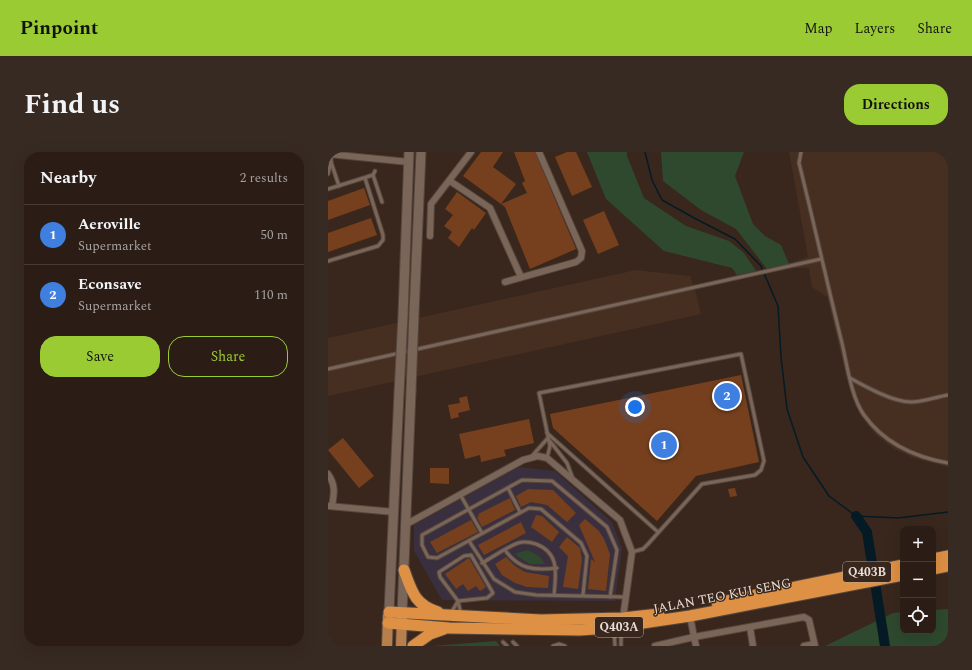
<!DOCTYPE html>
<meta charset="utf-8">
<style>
:root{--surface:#2b1d16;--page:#372a23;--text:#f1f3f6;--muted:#a6a2a1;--line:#473b35;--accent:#9bcb33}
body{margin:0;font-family:Spectral,serif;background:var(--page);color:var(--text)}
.controls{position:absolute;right:12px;bottom:12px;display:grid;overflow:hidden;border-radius:8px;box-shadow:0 4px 16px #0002}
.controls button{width:36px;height:36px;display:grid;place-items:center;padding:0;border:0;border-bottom:1px solid var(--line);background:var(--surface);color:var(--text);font:20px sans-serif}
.you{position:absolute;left:307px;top:255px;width:14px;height:14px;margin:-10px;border:3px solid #fff;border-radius:50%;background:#1a73e8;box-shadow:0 0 0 6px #1a73e833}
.badge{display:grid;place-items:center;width:26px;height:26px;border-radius:50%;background:var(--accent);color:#fff;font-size:13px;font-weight:700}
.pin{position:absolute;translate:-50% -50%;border:2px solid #fff;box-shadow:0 1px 4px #0006}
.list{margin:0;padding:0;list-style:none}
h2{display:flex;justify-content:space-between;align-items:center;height:52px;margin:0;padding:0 16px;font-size:17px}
h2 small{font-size:13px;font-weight:400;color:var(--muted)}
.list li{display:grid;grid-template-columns:26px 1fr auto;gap:12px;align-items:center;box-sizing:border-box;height:60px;padding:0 16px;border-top:1px solid var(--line)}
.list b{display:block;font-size:15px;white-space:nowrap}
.list p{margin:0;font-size:13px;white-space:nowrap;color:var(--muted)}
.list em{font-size:13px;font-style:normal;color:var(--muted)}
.actions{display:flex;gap:8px;padding:12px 16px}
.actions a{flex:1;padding:9px 0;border:1px solid var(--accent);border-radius:16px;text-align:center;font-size:14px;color:var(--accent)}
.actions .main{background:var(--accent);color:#111}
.icon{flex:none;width:22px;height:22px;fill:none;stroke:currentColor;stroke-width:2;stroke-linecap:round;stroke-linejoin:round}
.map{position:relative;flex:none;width:620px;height:494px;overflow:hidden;border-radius:16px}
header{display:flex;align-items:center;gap:24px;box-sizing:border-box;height:56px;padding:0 20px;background:var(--accent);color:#111}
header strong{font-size:19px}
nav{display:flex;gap:22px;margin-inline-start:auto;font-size:14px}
.intro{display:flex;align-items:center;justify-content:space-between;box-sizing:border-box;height:96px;padding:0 24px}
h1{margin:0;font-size:28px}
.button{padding:10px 18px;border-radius:16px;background:var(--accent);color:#111;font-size:14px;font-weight:700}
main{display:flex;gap:24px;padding:0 24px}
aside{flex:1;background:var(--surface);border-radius:16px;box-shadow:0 4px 16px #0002}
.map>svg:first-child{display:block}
</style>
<header>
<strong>Pinpoint</strong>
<nav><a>Map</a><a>Layers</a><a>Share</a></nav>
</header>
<div class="intro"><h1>Find us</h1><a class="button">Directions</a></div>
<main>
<aside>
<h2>Nearby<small>2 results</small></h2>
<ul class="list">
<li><span class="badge" style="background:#3f7fe0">1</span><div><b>Aeroville</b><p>Supermarket</p></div><em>50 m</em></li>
<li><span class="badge" style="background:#3f7fe0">2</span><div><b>Econsave</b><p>Supermarket</p></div><em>110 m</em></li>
</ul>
<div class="actions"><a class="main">Save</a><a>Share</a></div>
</aside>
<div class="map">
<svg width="620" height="494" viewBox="0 0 620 494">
<rect width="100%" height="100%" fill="#39271d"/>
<path fill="#392f3e" d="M191 315 227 319 284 370 294 396 287 449 114 448 86 399V373Z"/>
<path fill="#462e20" d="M461 0H620V315L585 306 565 296 548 283 532 263 519 227 499 145 484 135 481 116H463L367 137 373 162 0 244V186L308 118 362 124 365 133 461 112 480 105Z"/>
<g fill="#2e492e">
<path d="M259 0H299V4L316 46 358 74 401 89 416 101 428 119 409 123 404 116 336 99 278 47Z"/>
<path d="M333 0H416L407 24 425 72 437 84 453 93 461 112 439 117 408 77 373 58 335 29Z"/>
<path d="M200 398 212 405 217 412H202L186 402Z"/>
<path d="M620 457V494H497L565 461 575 460V479H605V458Z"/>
<path d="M168 489 172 494H104Z"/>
</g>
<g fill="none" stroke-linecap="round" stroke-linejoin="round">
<path stroke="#041b25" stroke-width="1.5" d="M317 0 324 28 334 48 368 67 407 87 433 114 450 154 453 205 459 257 475 305 501 344 528 364 570 366 620 360"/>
<path stroke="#041b25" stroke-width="10" d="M528 364 539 380 557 494"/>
</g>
<g fill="#76401e">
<path d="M153 0H175L165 15 188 32 173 52 135 24Z"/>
<path d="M186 0H207L248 97 202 117 177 55 173 52 199 41 194 31 197 29Z"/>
<path d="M239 0H248L264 35 244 44 227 5Z"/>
<path d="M36 36 42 53 0 68V49Z"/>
<path d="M129 40 158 61 146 78 144 76 131 95 120 86 124 80 116 74 125 63 117 57Z"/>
<path d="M276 59 291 93 270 102 255 68Z"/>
<path d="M43 66 49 83 0 100V81Z"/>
<path d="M413 223 431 310 368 324 329 369 225 276 222 262Z"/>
<path d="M139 244 142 258 130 261 131 265 123 267 120 253 132 251 131 246Z"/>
<path d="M201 267 206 291 176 298 178 304 153 310 152 303 137 307 131 282Z"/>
<path d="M15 286 46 324 31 336 0 298Z"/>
<path d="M102 316H121V332L102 331Z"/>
<path d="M407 336 409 344 402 345 400 337Z"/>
<path d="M200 337 225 338 248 361 239 370 219 353 203 350 193 355 188 344Z"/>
<path d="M182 346 187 358 154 375 149 365 151 364 150 362Z"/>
<path d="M208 363 214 364 231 380 224 390 203 375Z"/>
<path d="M257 367 271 379 276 387 282 402 278 439 260 437 263 407 267 410 251 373Z"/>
<path d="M143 368 150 380 109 401 102 390Z"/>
<path d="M193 370 198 381 156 403 150 393Z"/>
<path d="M239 385 252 396 254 408 250 437 235 435 240 404 231 395Z"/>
<path d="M178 405 187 414 197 420 221 424 220 436 199 435 187 431 174 423 167 412Z"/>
<path d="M141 406 158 435 152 439 148 434 140 439 135 432 128 437 117 422Z"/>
</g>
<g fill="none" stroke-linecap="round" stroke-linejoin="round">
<defs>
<g id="lane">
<path d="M473 0 471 11C486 71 499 131 514 191 519 212 523 245 536 263 556 291 586 305 620 311"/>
<path d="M3 3V10L11 34"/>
<path d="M0 22 3 10"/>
<path d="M45 23 54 50"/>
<path d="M0 37 45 23 47 19"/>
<path d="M0 109 50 94 55 88V83L37 26"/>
<path d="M0 217 493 107"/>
<path d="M522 226C538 235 565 250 583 250 595 250 608 245 620 243"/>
<path d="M219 281 330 380"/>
<path d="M221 288 239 311 245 327"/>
<path d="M204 304 220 286"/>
<path d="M219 306 222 294 211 241 413 202 436 309 433 318 427 323 374 332 320 392 315 397 304 400"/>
<path d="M180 336 192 360"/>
<path d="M133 344 154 381"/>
<path d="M141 389 166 427 187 440 208 443 297 445"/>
<path d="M177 398C190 417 206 419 229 416"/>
<path d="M154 411C165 405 177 396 190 391 196 389 202 390 208 392 232 401 228 422 226 443"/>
<path d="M255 443 259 404 253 391 213 357 201 356 109 406 100 405 94 393V383L194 328 224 329 279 375 289 398 282 445"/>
<path d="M130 449 159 446 165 441 143 403 136 404 111 420 112 425 130 449 133 462"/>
<path d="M123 461 130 449"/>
<path d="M286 478 287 494"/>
<path d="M175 490 179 494"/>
<path d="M185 490 189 494"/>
<path d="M225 494 231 492 237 494"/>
<path d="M293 494V486L296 477"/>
</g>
<g id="street">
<path d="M0 2 81 10"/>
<path d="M122 29 162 56 193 125"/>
<path d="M102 84 103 52 143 0"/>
<path d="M177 130 248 110 253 106 254 99 211 0"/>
<path d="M0 322C8 333 6 342 4 354"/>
<path d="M0 354 66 360"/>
<path d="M77 373 195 308 210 304 219 306 292 368 304 400 295 466"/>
<path d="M422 475 425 494"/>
<path d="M0 490 3 494"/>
<path d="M327 494 366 485 362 464"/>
<path d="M368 494 366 485 476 465 481 468 487 494"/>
<path d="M476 494 486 492"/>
</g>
<g id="secondary">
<path d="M86 162 93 0"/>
<path d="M75 163 81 0"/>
<path d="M61 460 71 241"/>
<path d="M74 462 83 239"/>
</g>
<g id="primary">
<path d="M59 494 60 464"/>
<path d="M73 494 74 464"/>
</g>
<g id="highway">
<path d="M605 407 620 404"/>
<path d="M605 417 620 414"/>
<path d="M76 418C84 440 87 453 110 460"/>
<path d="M389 451 575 413"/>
<path d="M61 460 213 468 295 466 331 462"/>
<path d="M60 471 121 476 252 478 281 476 362 464 575 423"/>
<path d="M85 494 102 482 116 477"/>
</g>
</defs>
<use href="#lane" stroke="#55463d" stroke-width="5"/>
<use href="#street" stroke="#55463d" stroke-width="8"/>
<use href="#secondary" stroke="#55463d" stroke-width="11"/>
<use href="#primary" stroke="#55463d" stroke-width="12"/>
<use href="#highway" stroke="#55463d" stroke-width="13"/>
<use href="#lane" stroke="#7a6559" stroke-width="3"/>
<use href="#street" stroke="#7a6559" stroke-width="6"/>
<use href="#secondary" stroke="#7a6559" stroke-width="9"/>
<use href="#primary" stroke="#b67f4c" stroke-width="10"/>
<use href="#highway" stroke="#de9044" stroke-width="11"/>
<defs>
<g id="secondary-bridge">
<path d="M83 239 86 162"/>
<path d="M71 241 75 163"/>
</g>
</defs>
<use href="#secondary-bridge" stroke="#55463d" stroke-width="11" stroke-linecap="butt"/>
<use href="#secondary-bridge" stroke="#7a6559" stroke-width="9"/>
</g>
<g text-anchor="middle" stroke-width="3" stroke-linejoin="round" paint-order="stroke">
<g fill="#39271d" stroke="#b5a79f" stroke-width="1">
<rect x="515" y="410" width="48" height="20" rx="3"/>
<rect x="267" y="465" width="48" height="20" rx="3"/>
</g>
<g font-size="12" font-weight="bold" fill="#eaded7">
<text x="539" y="424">Q403B</text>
<text x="291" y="479">Q403A</text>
</g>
<g font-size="13" fill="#eaded7" stroke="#39271d">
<text transform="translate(394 443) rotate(-11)" y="5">JALAN TEO KUI SENG</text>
</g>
</g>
</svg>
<div class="controls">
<button>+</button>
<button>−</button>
<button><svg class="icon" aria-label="locate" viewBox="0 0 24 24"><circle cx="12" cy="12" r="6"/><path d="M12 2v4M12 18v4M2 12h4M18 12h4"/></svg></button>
</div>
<div class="you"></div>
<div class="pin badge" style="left:336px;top:293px;background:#3f7fe0">1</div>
<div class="pin badge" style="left:399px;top:244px;background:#3f7fe0">2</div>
</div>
</main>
